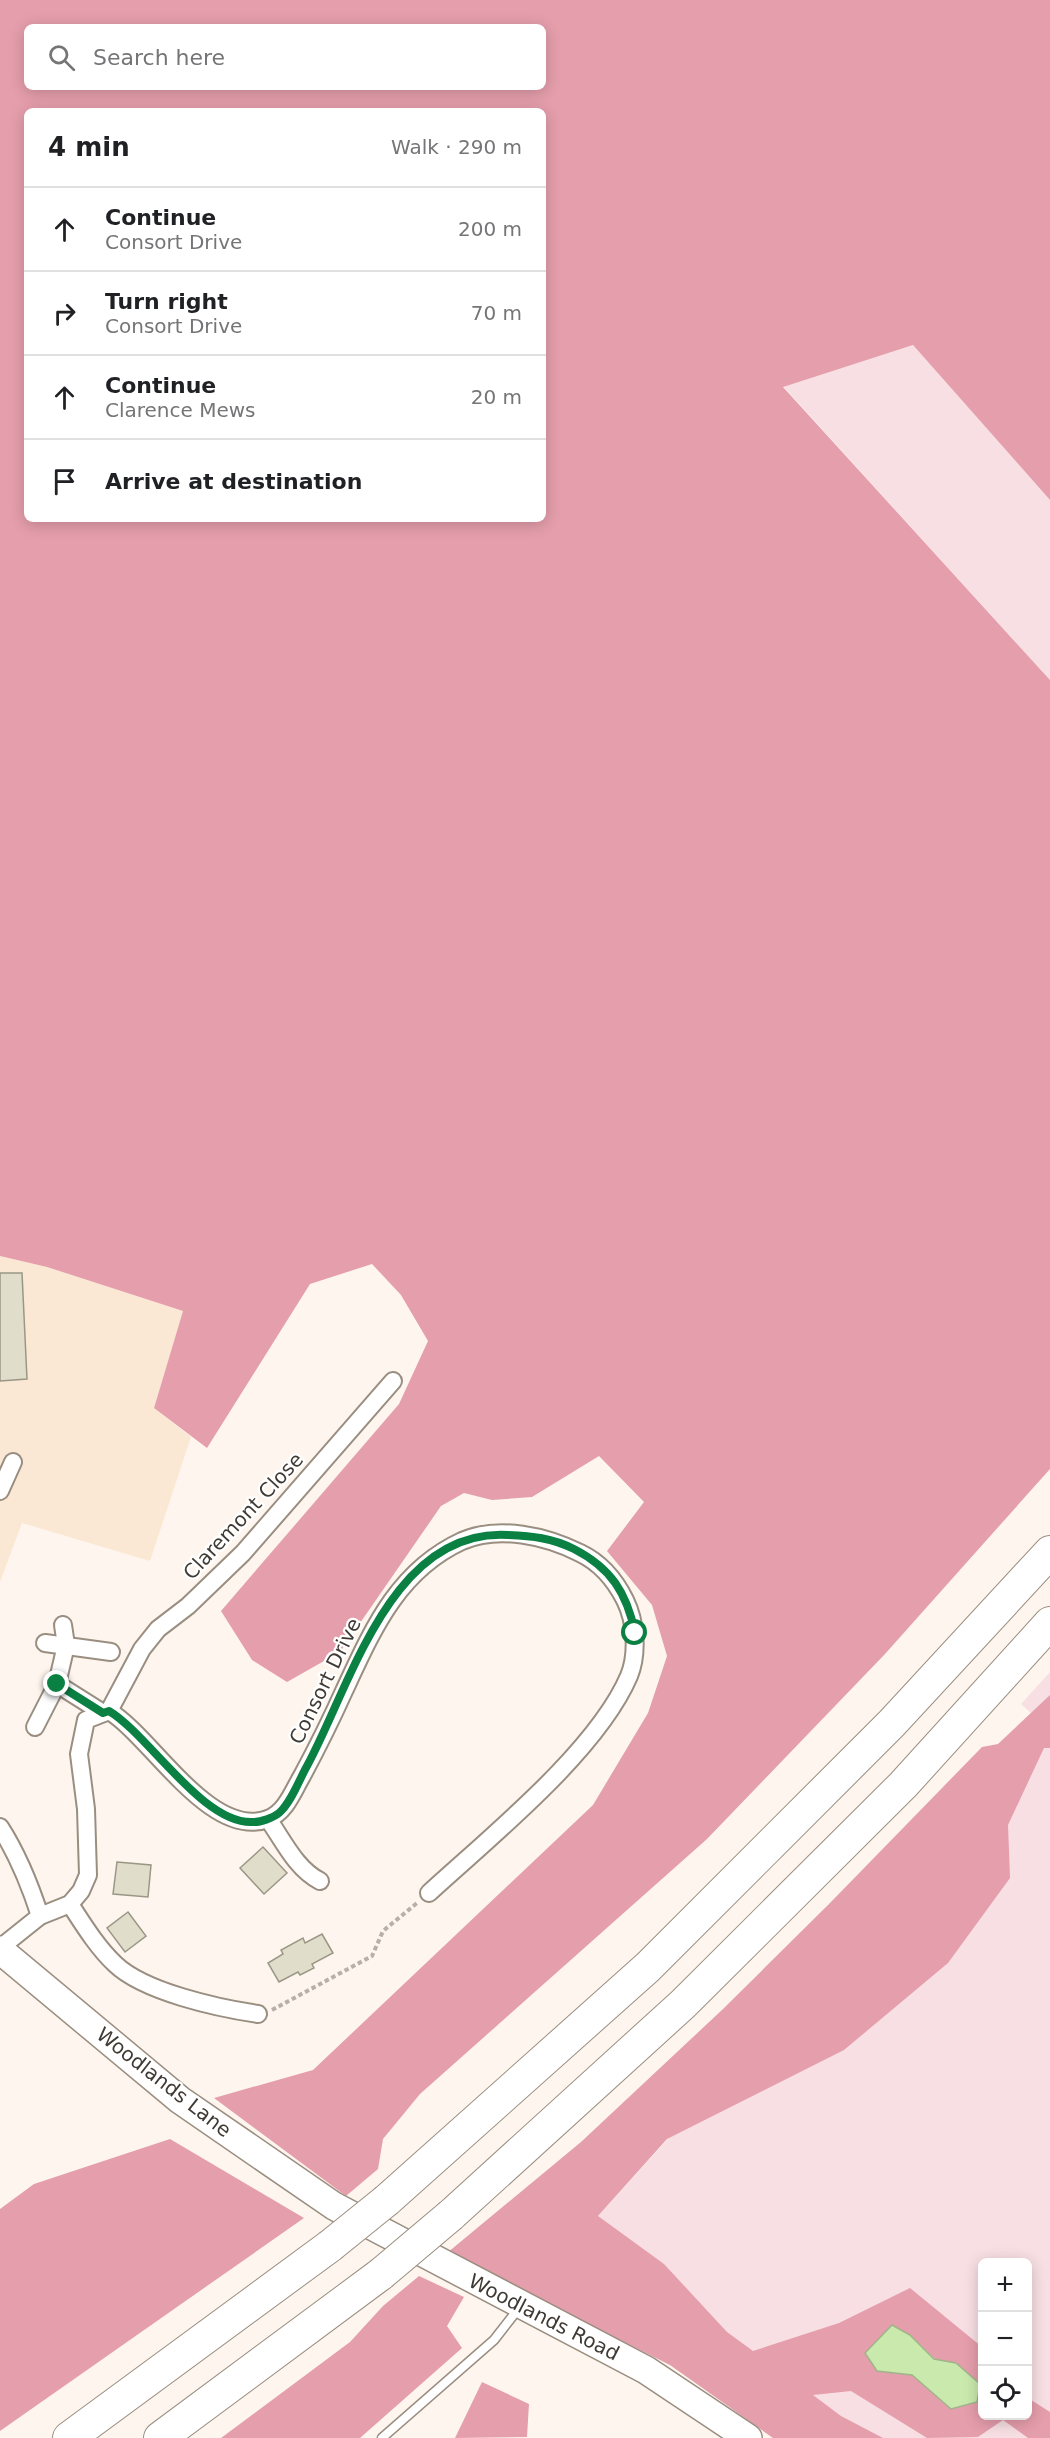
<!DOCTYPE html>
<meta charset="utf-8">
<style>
:root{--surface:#fff;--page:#f6f6f6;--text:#202124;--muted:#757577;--line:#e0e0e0}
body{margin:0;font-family:"DejaVu Sans",sans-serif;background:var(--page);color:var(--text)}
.controls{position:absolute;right:18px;bottom:18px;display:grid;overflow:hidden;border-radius:9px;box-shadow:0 3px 15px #0003}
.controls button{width:54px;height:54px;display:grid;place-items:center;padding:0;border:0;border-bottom:2px solid var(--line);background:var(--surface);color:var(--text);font:30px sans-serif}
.stop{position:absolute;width:18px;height:18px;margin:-14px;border:4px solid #0b8043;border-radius:50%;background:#fff}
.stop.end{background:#0b8043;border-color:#fff;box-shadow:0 2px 6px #0008}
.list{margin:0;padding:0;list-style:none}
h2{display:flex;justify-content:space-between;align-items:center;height:78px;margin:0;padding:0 24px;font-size:26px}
h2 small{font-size:20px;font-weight:400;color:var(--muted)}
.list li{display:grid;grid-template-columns:39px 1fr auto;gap:18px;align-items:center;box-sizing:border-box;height:84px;padding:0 24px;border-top:2px solid var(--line)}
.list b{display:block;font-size:22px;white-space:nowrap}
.list p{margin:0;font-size:20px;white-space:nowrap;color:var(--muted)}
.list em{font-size:20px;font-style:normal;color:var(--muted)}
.icon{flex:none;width:33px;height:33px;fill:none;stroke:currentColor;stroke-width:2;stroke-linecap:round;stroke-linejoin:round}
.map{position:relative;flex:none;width:1050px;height:2438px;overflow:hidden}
.search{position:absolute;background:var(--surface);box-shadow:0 3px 15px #0003;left:24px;top:24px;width:522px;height:66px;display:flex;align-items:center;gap:15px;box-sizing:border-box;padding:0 21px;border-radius:9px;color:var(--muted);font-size:22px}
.panel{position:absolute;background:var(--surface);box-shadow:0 3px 15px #0003;left:24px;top:108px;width:522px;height:414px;border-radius:9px}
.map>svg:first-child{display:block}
</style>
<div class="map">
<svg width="1050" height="2438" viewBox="0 0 1050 2438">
<rect width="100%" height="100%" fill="#fef6ee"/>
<path fill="#fbe8d4" d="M0 1256 47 1267 183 1311 154 1408 191 1437 150 1561 22 1523 0 1582Z"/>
<g fill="#f8dfe3" fill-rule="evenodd">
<path d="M913 345 1050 500V680L783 386Z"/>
<path d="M1050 1672V2438H773L670 2365 527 2295 835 1954 998 1744 1031 1713 1021 1704ZM982 2262H1028V2416H982Z"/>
</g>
<g fill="#e59eac" fill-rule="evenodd">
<path d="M0 0H1050V500L913 345 783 387 1050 680V1469L885 1654 707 1839 420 2094 383 2139 378 2169 346 2196 214 2098 313 2070 593 1805 648 1713 667 1656 652 1605 607 1551 644 1502 599 1456 532 1497 492 1500 464 1493 441 1506 340 1652 287 1682 252 1660 221 1611 399 1404 428 1341 401 1295 372 1264 310 1284 207 1448 154 1408 183 1311 47 1267 0 1256ZM27 27H543V87H27ZM27 111H543V519H27Z"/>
<path d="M1050 1695V1748H1044L1008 1825 1010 1878 948 1963 844 2050 667 2139 598 2216 664 2264 727 2332 753 2351 839 2323 910 2288 982 2347V2416H1028V2398L1050 2412V2438H1028L1003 2420 978 2437 927 2438 851 2391 813 2395 841 2416 883 2438H773L670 2365 447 2253 581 2142 723 2009 829 1904 982 1747 998 1744ZM910 2335 935 2359 956 2363 980 2384 977 2402 951 2409 912 2375Z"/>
<path d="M170 2139 304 2218 0 2431V2209L34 2184Z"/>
<path d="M419 2276 464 2297 447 2326 462 2348 360 2438H221L350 2342 383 2306Z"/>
<path d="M482 2382 529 2404 527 2437 455 2438Z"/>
</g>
<path fill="#c9e9ad" stroke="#a0b489" stroke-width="1.5" d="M892 2325 910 2335 934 2359 956 2363 980 2384 977 2402 951 2409 912 2375 877 2371 865 2353Z"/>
<g fill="#e0ddcb" stroke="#9a9786" stroke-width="1.5">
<path d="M0 1273H22L27 1379 0 1381Z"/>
<path d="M263 1847 287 1873 264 1894 240 1868Z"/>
<path d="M117 1862 151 1865 148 1897 113 1894Z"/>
<path d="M128 1912 146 1936 125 1952 107 1928Z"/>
<path d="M322 1934 333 1953 312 1964 314 1968 300 1975 298 1972 279 1982 268 1963 283 1954 281 1950 303 1938 305 1943Z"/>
</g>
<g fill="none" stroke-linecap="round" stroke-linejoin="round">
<defs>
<path id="lane" d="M382 2438 494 2340 519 2308"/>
<g id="street">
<path d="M0 1491 13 1462"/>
<path d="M45 1643 111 1652"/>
<path d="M57 1684 66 1645 63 1625"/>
<path d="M109 1711 142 1649 158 1629 188 1606 243 1553 393 1381"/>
<path d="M35 1727 57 1684 103 1713"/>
<path d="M268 1819C283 1840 296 1869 320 1881"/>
<path d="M0 1827C18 1855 30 1885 40 1916"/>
<path d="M70 1904C83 1924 97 1947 115 1964 144 1992 218 2008 258 2014"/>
<path d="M0 1948 40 1916 70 1904 81 1891 88 1875 86 1809 79 1754 86 1720 109 1711C152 1737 210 1840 268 1819 286 1812 293 1791 302 1776 317 1748 331 1720 344 1691 372 1631 397 1571 462 1541 499 1525 546 1536 580 1553 601 1563 615 1580 625 1600 636 1622 638 1654 629 1676 597 1751 490 1837 429 1893"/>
</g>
<path id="primary" d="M0 1950 180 2100 334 2206 646 2370 748 2438"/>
<g id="highway">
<path d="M387 2200 648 1967 892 1723 1050 1552"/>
<path d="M451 2215 683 2004 903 1785 1050 1623"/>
<path d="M69 2438 330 2246"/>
<path d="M160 2438 381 2274"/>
</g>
</defs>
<use href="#lane" stroke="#9a8e81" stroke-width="11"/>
<use href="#street" stroke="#9a8e81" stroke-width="20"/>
<use href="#primary" stroke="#9a8e81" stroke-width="30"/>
<use href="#highway" stroke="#9a8e81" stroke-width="34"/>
<path stroke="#b7afa9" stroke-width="4" stroke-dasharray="4.5 3" stroke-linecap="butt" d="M272 2010 372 1956 383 1931 417 1903"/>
<use href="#lane" stroke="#fff" stroke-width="8"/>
<use href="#street" stroke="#fff" stroke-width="16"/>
<use href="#primary" stroke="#fff" stroke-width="27"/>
<use href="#highway" stroke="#fff" stroke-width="32"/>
<defs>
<g id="highway-bridge">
<path d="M330 2246 387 2200"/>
<path d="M381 2274 451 2215"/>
</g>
</defs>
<use href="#highway-bridge" stroke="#9a8e81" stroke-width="34" stroke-linecap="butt"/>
<use href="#highway-bridge" stroke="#fff" stroke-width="32"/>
</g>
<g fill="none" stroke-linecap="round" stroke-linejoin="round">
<path stroke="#0b8043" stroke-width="8" d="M57 1684 103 1713 109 1711C149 1735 204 1826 254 1822 261 1822 273 1818 279 1813 291 1803 299 1780 307 1766 351 1685 391 1528 508 1535 532 1536 552 1538 574 1549 611 1568 627 1593 635 1633"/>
</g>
<g text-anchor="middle" stroke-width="4.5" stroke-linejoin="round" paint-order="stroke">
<g font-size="20" fill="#403a35" stroke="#fff">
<text transform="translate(243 1516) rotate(-47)" y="7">Claremont Close</text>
<text transform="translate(325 1681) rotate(-64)" y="7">Consort Drive</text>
<text transform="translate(164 2082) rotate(38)" y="7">Woodlands Lane</text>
<text transform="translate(544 2317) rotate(27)" y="7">Woodlands Road</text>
</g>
</g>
</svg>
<div class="controls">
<button>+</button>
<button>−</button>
<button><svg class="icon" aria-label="locate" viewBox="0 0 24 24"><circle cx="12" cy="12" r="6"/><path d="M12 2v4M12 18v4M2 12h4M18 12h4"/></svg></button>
</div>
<div class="stop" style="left:635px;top:1633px"></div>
<div class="stop end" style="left:57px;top:1684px"></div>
<div class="search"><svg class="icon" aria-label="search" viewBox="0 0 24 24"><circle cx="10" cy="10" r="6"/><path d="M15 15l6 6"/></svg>Search here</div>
<section class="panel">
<h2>4 min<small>Walk · 290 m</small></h2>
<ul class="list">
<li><svg class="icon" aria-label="ahead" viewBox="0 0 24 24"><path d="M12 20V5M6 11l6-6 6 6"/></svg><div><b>Continue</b><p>Consort Drive</p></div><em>200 m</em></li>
<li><svg class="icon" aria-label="right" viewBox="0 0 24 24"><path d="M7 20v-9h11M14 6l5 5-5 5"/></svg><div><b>Turn right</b><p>Consort Drive</p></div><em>70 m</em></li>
<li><svg class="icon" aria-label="ahead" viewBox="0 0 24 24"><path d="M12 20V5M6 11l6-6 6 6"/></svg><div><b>Continue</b><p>Clarence Mews</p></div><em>20 m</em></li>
<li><svg class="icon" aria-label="arrive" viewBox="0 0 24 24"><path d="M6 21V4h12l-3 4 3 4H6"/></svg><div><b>Arrive at destination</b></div></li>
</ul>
</section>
</div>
